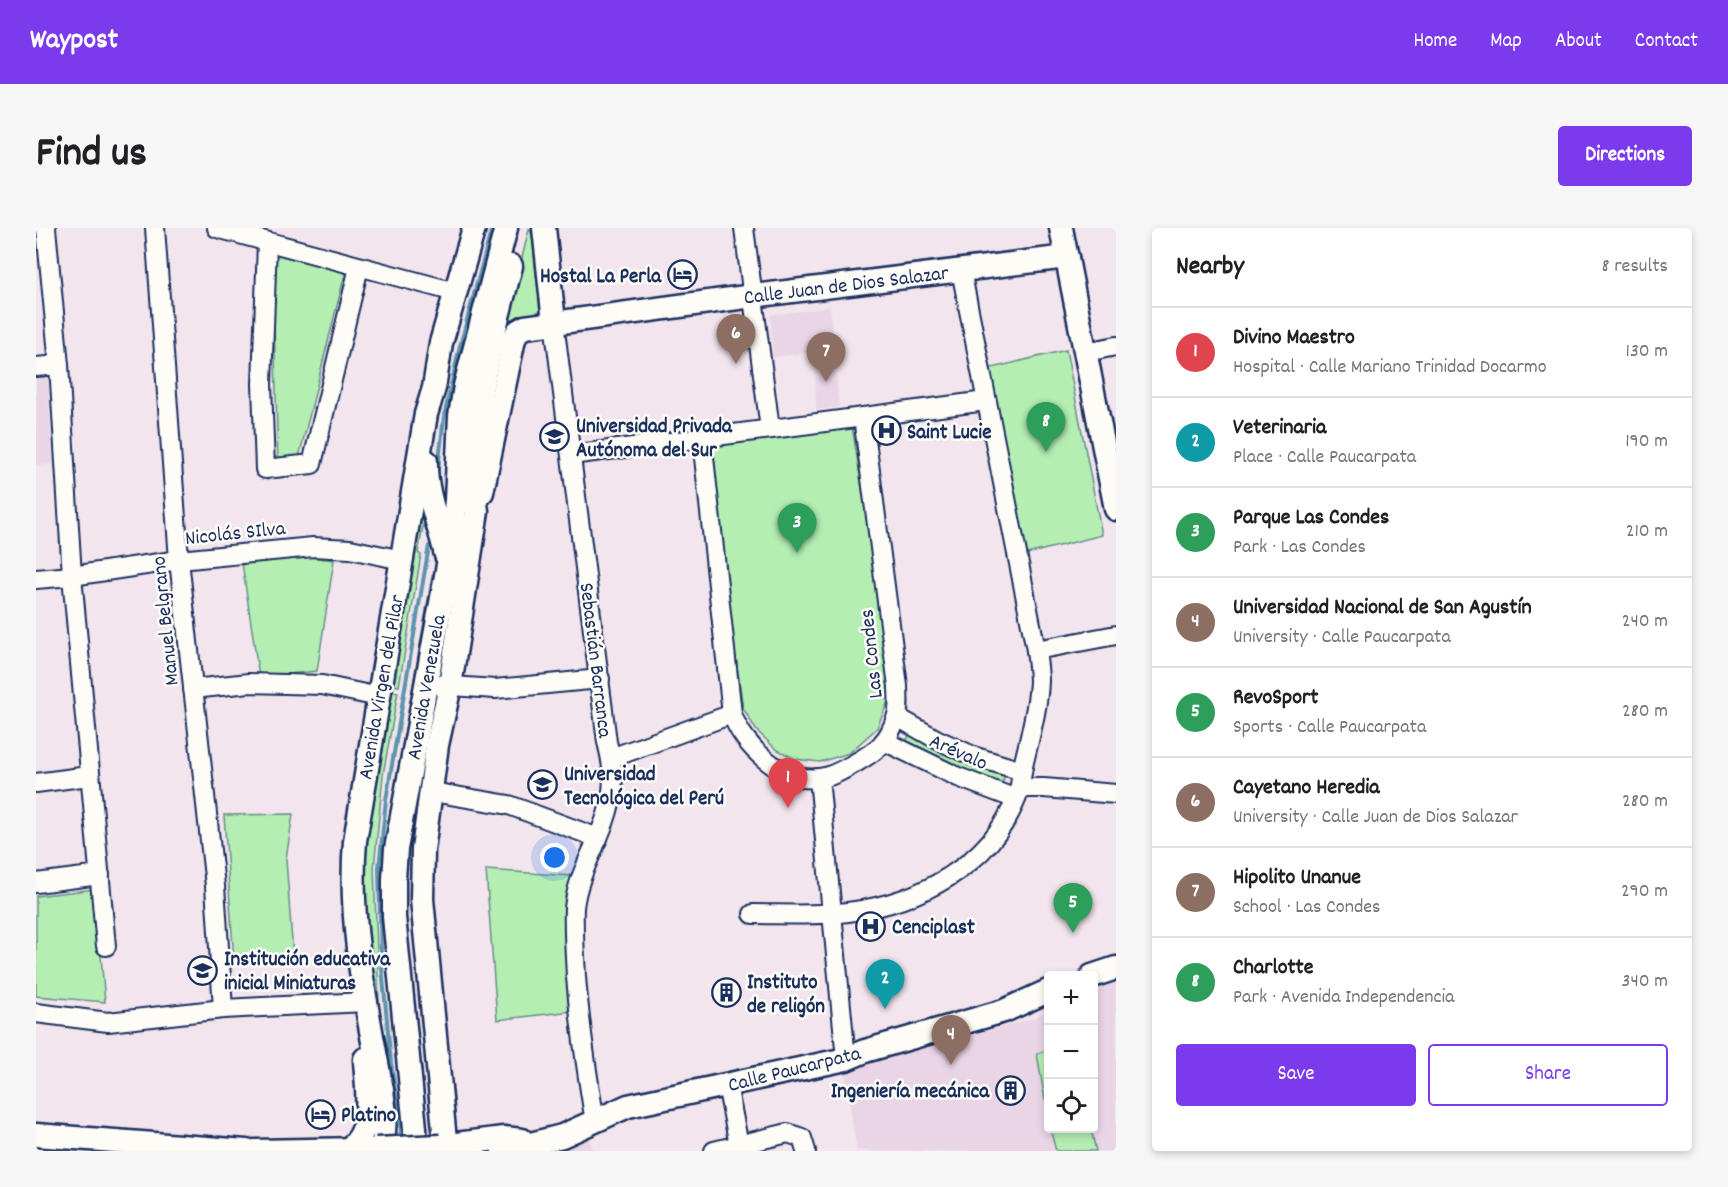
<!DOCTYPE html>
<meta charset="utf-8">
<style>
:root{--surface:#fff;--page:#f6f6f6;--text:#202124;--muted:#757577;--line:#e0e0e0;--accent:#7c3aed}
body{margin:0;font-family:Dekko,sans-serif;background:var(--page);color:var(--text)}
.controls{position:absolute;right:18px;bottom:18px;display:grid;overflow:hidden;border-radius:6px;box-shadow:0 3px 9px #0003}
.controls button{width:54px;height:54px;display:grid;place-items:center;padding:0;border:0;border-bottom:2px solid var(--line);background:var(--surface);color:var(--text);font:30px sans-serif}
.you{position:absolute;left:519px;top:630px;width:21px;height:21px;margin:-15px;border:4px solid #fff;border-radius:50%;background:#1a73e8;box-shadow:0 0 0 9px #1a73e833}
.badge{display:grid;place-items:center;width:39px;height:39px;border-radius:50%;background:var(--accent);color:#fff;font-size:20px;font-weight:700}
.pin{position:absolute;translate:-50% -50px;filter:drop-shadow(0 2px 3px #0008)}
.pin::after{content:'';position:absolute;top:32px;width:21px;height:18px;background:inherit;clip-path:polygon(0 0,100% 0,50% 100%)}
.list{margin:0;padding:0;list-style:none}
h2{display:flex;justify-content:space-between;align-items:center;height:78px;margin:0;padding:0 24px;font-size:26px}
h2 small{font-size:20px;font-weight:400;color:var(--muted)}
.list li{display:grid;grid-template-columns:39px 1fr auto;gap:18px;align-items:center;box-sizing:border-box;height:90px;padding:0 24px;border-top:2px solid var(--line)}
.list b{display:block;font-size:22px;white-space:nowrap}
.list p{margin:0;font-size:20px;white-space:nowrap;color:var(--muted)}
.list em{font-size:20px;font-style:normal;color:var(--muted)}
.actions{display:flex;gap:12px;padding:18px 24px}
.actions a{flex:1;padding:14px 0;border:2px solid var(--accent);border-radius:6px;text-align:center;font-size:21px;color:var(--accent)}
.actions .main{background:var(--accent);color:#fff}
.icon{flex:none;width:33px;height:33px;fill:none;stroke:currentColor;stroke-width:2;stroke-linecap:round;stroke-linejoin:round}
.map{position:relative;flex:none;width:1080px;height:923px;overflow:hidden;border-radius:6px}
header{display:flex;align-items:center;gap:36px;box-sizing:border-box;height:84px;padding:0 30px;background:var(--accent);color:#fff}
header strong{font-size:28px}
nav{display:flex;gap:33px;margin-inline-start:auto;font-size:21px}
.intro{display:flex;align-items:center;justify-content:space-between;box-sizing:border-box;height:144px;padding:0 36px}
h1{margin:0;font-size:42px}
.button{padding:15px 27px;border-radius:6px;background:var(--accent);color:#fff;font-size:21px;font-weight:700}
main{display:flex;gap:36px;padding:0 36px}
aside{flex:1;background:var(--surface);border-radius:6px;box-shadow:0 3px 9px #0003}
.map>svg:first-child{display:block}
</style>
<header>
<strong>Waypost</strong>
<nav><a>Home</a><a>Map</a><a>About</a><a>Contact</a></nav>
</header>
<div class="intro"><h1>Find us</h1><a class="button">Directions</a></div>
<main>
<div class="map">
<svg width="1080" height="923" viewBox="0 0 1080 923">
<rect width="100%" height="100%" fill="#f2e5ed"/>
<filter id="ink" filterUnits="userSpaceOnUse"><feTurbulence type="fractalNoise" baseFrequency=".0167" numOctaves="2"/><feDisplacementMap in="SourceGraphic" scale="12" xChannelSelector="R" yChannelSelector="G"/><feConvolveMatrix kernelMatrix="1 2 1 2 8 2 1 2 1" color-interpolation-filters="sRGB"/></filter>
<g filter="url(#ink)">
<g fill="#ead5e6">
<path d="M794 79 803 179 780 182 779 124 737 129 734 87Z"/>
<path d="M5 147 12 152 17 236 0 238V148Z"/>
<path d="M1080 753V923H821L808 840 956 802 999 790 1012 782V900H1058V758Z"/>
<path d="M552 908 557 923H497Z"/>
</g>
<g fill="#b4eeb3" stroke="#688e88" stroke-width="1.5">
<path d="M493 1 496 6 505 90 484 91 449 182Z"/>
<path d="M236 21 311 38 261 237H242Z"/>
<path d="M1030 122 1066 307 991 326 952 141Z"/>
<path d="M816 198 854 434 853 471 841 500 813 525 784 534 759 531 740 521 720 502 707 480 670 217Z"/>
<path d="M381 278H391L382 325 385 327 363 458 353 456Z"/>
<path d="M264 328 298 332 281 443 223 449 206 335Z"/>
<path d="M402 344 348 639 355 583 396 348Z"/>
<path d="M352 462 362 464 347 547 338 640 344 801 326 676 325 639Z"/>
<path d="M876 502 969 546 966 557 926 544 869 515Z"/>
<path d="M257 586 250 631 257 728 198 733 188 587Z"/>
<path d="M450 642 536 648C525 694 532 737 536 783L461 792Z"/>
<path d="M59 661 69 774 0 768V668Z"/>
<path d="M1012 822V871L1009 872 1001 826Z"/>
<path d="M1014 901H1055L1060 923H1020Z"/>
</g>
<g fill="none" stroke-linecap="round" stroke-linejoin="round">
<g stroke="#5b94ad" stroke-width="4">
<path d="M401 250 408 189 424 118 456 0"/>
<path d="M363 913 365 902 355 835 345 729 343 640 350 572 393 318"/>
</g>
<defs>
<g id="minor">
<path d="M10 0 23 137 36 348 70 718"/>
<path d="M119 0 143 332 179 658 187 781"/>
<path d="M181 0 419 64"/>
<path d="M708 0 734 201"/>
<path d="M231 14 226 156 229 241 276 236 323 39"/>
<path d="M518 94 571 514C575 529 578 548 576 564 571 605 542 639 538 680 537 703 539 726 540 749 544 798 551 846 559 894"/>
<path d="M1050 124 1080 118"/>
<path d="M0 139 23 137"/>
<path d="M666 211 696 486C707 518 746 555 783 550 797 549 810 540 821 534 842 522 852 514 860 490 864 481 862 468 862 458L827 189"/>
<path d="M535 227 950 173"/>
<path d="M0 351 36 348 143 332 277 319 314 321 366 332"/>
<path d="M1000 422 1080 407"/>
<path d="M402 457 459 461 564 451"/>
<path d="M157 461 213 455 286 457 343 469"/>
<path d="M861 489 902 512 937 528 986 543"/>
<path d="M848 513 922 549 980 571"/>
<path d="M575 530 696 486"/>
<path d="M783 550 810 831"/>
<path d="M0 555 53 548"/>
<path d="M984 560H1008L1080 566"/>
<path d="M396 564 473 577 562 610"/>
<path d="M0 655 64 647"/>
<path d="M717 686C748 686 781 688 812 684 882 675 954 638 981 569 985 558 985 546 988 534 994 508 1002 480 1003 453 1003 443 1001 432 1000 422L925 42"/>
<path d="M0 785 72 794 187 781 330 774"/>
<path d="M691 857 703 917"/>
<path d="M678 923 752 905 766 910 770 923"/>
</g>
<g id="major">
<path d="M508 0 518 94"/>
<path d="M1025 0 1080 281"/>
<path d="M390 233C389 266 403 295 410 327"/>
<path d="M446 264 478 111 482 103 489 99 717 68 1031 29"/>
<path d="M1056 748 1080 740"/>
<path d="M0 907 210 923"/>
<path d="M404 918 468 910 486 912"/>
<path d="M312 921C340 903 330 860 329 831"/>
<path d="M218 923 326 921"/>
<path d="M347 923 349 886 346 862C331 780 312 697 319 613L390 186 398 160 405 115 438 0"/>
<path d="M379 923V900L358 689V651L360 621 416 315 420 272 424 188 429 158 470 0"/>
<path d="M410 923 386 671 387 622 401 517 414 458 441 283C428 200 455 118 475 38"/>
<path d="M467 923 526 908 592 878 810 831 829 823 968 783 1012 763"/>
</g>
</defs>
<use href="#minor" stroke="#1b2f5e" stroke-width="22"/>
<use href="#major" stroke="#1b2f5e" stroke-width="27"/>
<use href="#minor" stroke="#fdfcf7" stroke-width="18"/>
<use href="#major" stroke="#fdfcf7" stroke-width="22"/>
<defs>
<path id="major-bridge" d="M340 921 404 918"/>
</defs>
<use href="#major-bridge" stroke="#1b2f5e" stroke-width="27" stroke-linecap="butt"/>
<use href="#major-bridge" stroke="#fdfcf7" stroke-width="22"/>
</g>
</g>
<defs>
<symbol id="hotel-ring" viewBox="-11 -11 22 22"><circle r="9.5" fill="#fdfcf7" stroke="#1b2f5e" stroke-width="1.5"/><path d="M-6-4.5h1.5V1H6V5H4.5V3h-9V5H-6ZM-4 0a1.8 1.8 0 1 1 3.6 0ZM.5 0V-2.5h3Q6-2.5 6 0Z" fill="#1b2f5e"/></symbol>
<symbol id="hospital-ring" viewBox="-11 -11 22 22"><circle r="9.5" fill="#fdfcf7" stroke="#1b2f5e" stroke-width="1.5"/><path d="M-5-5h3v3.5h4V-5h3V5h-3V1.5h-4V5h-3Z" fill="#1b2f5e"/></symbol>
<symbol id="university-ring" viewBox="-11 -11 22 22"><circle r="9.5" fill="#fdfcf7" stroke="#1b2f5e" stroke-width="1.5"/><path d="M0-5L7-2L0 1L-7-2ZM-4 1L0 2.5L4 1V4Q0 6-4 4Z" fill="#1b2f5e"/></symbol>
<symbol id="school-ring" viewBox="-11 -11 22 22"><circle r="9.5" fill="#fdfcf7" stroke="#1b2f5e" stroke-width="1.5"/><path d="M0-5L7-2L0 1L-7-2ZM-4 1L0 2.5L4 1V4Q0 6-4 4Z" fill="#1b2f5e"/></symbol>
<symbol id="building-ring" viewBox="-11 -11 22 22"><circle r="9.5" fill="#fdfcf7" stroke="#1b2f5e" stroke-width="1.5"/><path d="M-4-6H4V6H1V3H-1V6H-4ZM-2.5-4.3h1.7v1.8h-1.7ZM.8-4.3h1.7v1.8H.8ZM-2.5-1h1.7V.8h-1.7ZM.8-1h1.7V.8H.8Z" fill="#1b2f5e"/></symbol>
</defs>
<g fill-rule="evenodd">
<use href="#hotel-ring" x="630" y="30" width="33" height="33"/>
<use href="#hospital-ring" x="834" y="186" width="33" height="33"/>
<use href="#university-ring" x="502" y="192" width="33" height="33"/>
<use href="#university-ring" x="490" y="540" width="33" height="33"/>
<use href="#hospital-ring" x="818" y="682" width="33" height="33"/>
<use href="#school-ring" x="150" y="726" width="33" height="33"/>
<use href="#building-ring" x="674" y="748" width="33" height="33"/>
<use href="#building-ring" x="958" y="846" width="33" height="33"/>
<use href="#hotel-ring" x="268" y="870" width="33" height="33"/>
</g>
<g text-anchor="middle" stroke-width="5" stroke-linejoin="round" paint-order="stroke">
<g font-size="21" font-weight="bold" fill="#1b2f5e" stroke="#fdfcf7" text-anchor="start">
<text x="625" y="54" text-anchor="end">Hostal La Perla</text>
<text x="540" y="204">Universidad Privada<tspan x="540" dy="24">Autónoma del Sur</tspan></text>
<text x="871" y="210">Saint Lucie</text>
<text x="528" y="552">Universidad<tspan x="528" dy="24">Tecnológica del Perú</tspan></text>
<text x="856" y="705">Cenciplast</text>
<text x="188" y="737">Institución educativa<tspan x="188" dy="24">inicial Miniaturas</tspan></text>
<text x="711" y="760">Instituto<tspan x="711" dy="24">de religón</tspan></text>
<text x="953" y="869" text-anchor="end">Ingeniería mecánica</text>
<text x="305" y="893">Platino</text>
</g>
<g font-size="21" fill="#1b2f5e" stroke="#fdfcf7">
<text transform="translate(810 56) rotate(-7)" y="7">Calle Juan de Dios Salazar</text>
<text transform="translate(199 304) rotate(-6)" y="7">Nicolás SIlva</text>
<text transform="translate(128 393) rotate(-96)" y="7">Manuel Belgrano</text>
<text transform="translate(834 426) rotate(-96)" y="7">Las Condes</text>
<text transform="translate(561 432) rotate(83)" y="7">Sebastián Barranca</text>
<text transform="translate(344 459) rotate(-80)" y="7">Avenida Virgen del Pilar</text>
<text transform="translate(389 459) rotate(-80)" y="7">Avenida Venezuela</text>
<text transform="translate(923 523) rotate(24)" y="7">Arévalo</text>
<text transform="translate(758 840) rotate(-14)" y="7">Calle Paucarpata</text>
</g>
</g>
</svg>
<div class="controls">
<button>+</button>
<button>−</button>
<button><svg class="icon" aria-label="locate" viewBox="0 0 24 24"><circle cx="12" cy="12" r="6"/><path d="M12 2v4M12 18v4M2 12h4M18 12h4"/></svg></button>
</div>
<div class="you"></div>
<div class="pin badge" style="left:752px;top:580px;background:#e0444e">1</div>
<div class="pin badge" style="left:849px;top:781px;background:#0f9aa8">2</div>
<div class="pin badge" style="left:761px;top:325px;background:#2e9e5b">3</div>
<div class="pin badge" style="left:915px;top:837px;background:#8d6e63">4</div>
<div class="pin badge" style="left:1037px;top:705px;background:#2e9e5b">5</div>
<div class="pin badge" style="left:700px;top:136px;background:#8d6e63">6</div>
<div class="pin badge" style="left:790px;top:154px;background:#8d6e63">7</div>
<div class="pin badge" style="left:1010px;top:224px;background:#2e9e5b">8</div>
</div>
<aside>
<h2>Nearby<small>8 results</small></h2>
<ul class="list">
<li><span class="badge" style="background:#e0444e">1</span><div><b>Divino Maestro</b><p>Hospital · Calle Mariano Trinidad Docarmo</p></div><em>130 m</em></li>
<li><span class="badge" style="background:#0f9aa8">2</span><div><b>Veterinaria</b><p>Place · Calle Paucarpata</p></div><em>190 m</em></li>
<li><span class="badge" style="background:#2e9e5b">3</span><div><b>Parque Las Condes</b><p>Park · Las Condes</p></div><em>210 m</em></li>
<li><span class="badge" style="background:#8d6e63">4</span><div><b>Universidad Nacional de San Agustín</b><p>University · Calle Paucarpata</p></div><em>240 m</em></li>
<li><span class="badge" style="background:#2e9e5b">5</span><div><b>RevoSport</b><p>Sports · Calle Paucarpata</p></div><em>280 m</em></li>
<li><span class="badge" style="background:#8d6e63">6</span><div><b>Cayetano Heredia</b><p>University · Calle Juan de Dios Salazar</p></div><em>280 m</em></li>
<li><span class="badge" style="background:#8d6e63">7</span><div><b>Hipolito Unanue</b><p>School · Las Condes</p></div><em>290 m</em></li>
<li><span class="badge" style="background:#2e9e5b">8</span><div><b>Charlotte</b><p>Park · Avenida Independencia</p></div><em>340 m</em></li>
</ul>
<div class="actions"><a class="main">Save</a><a>Share</a></div>
</aside>
</main>
